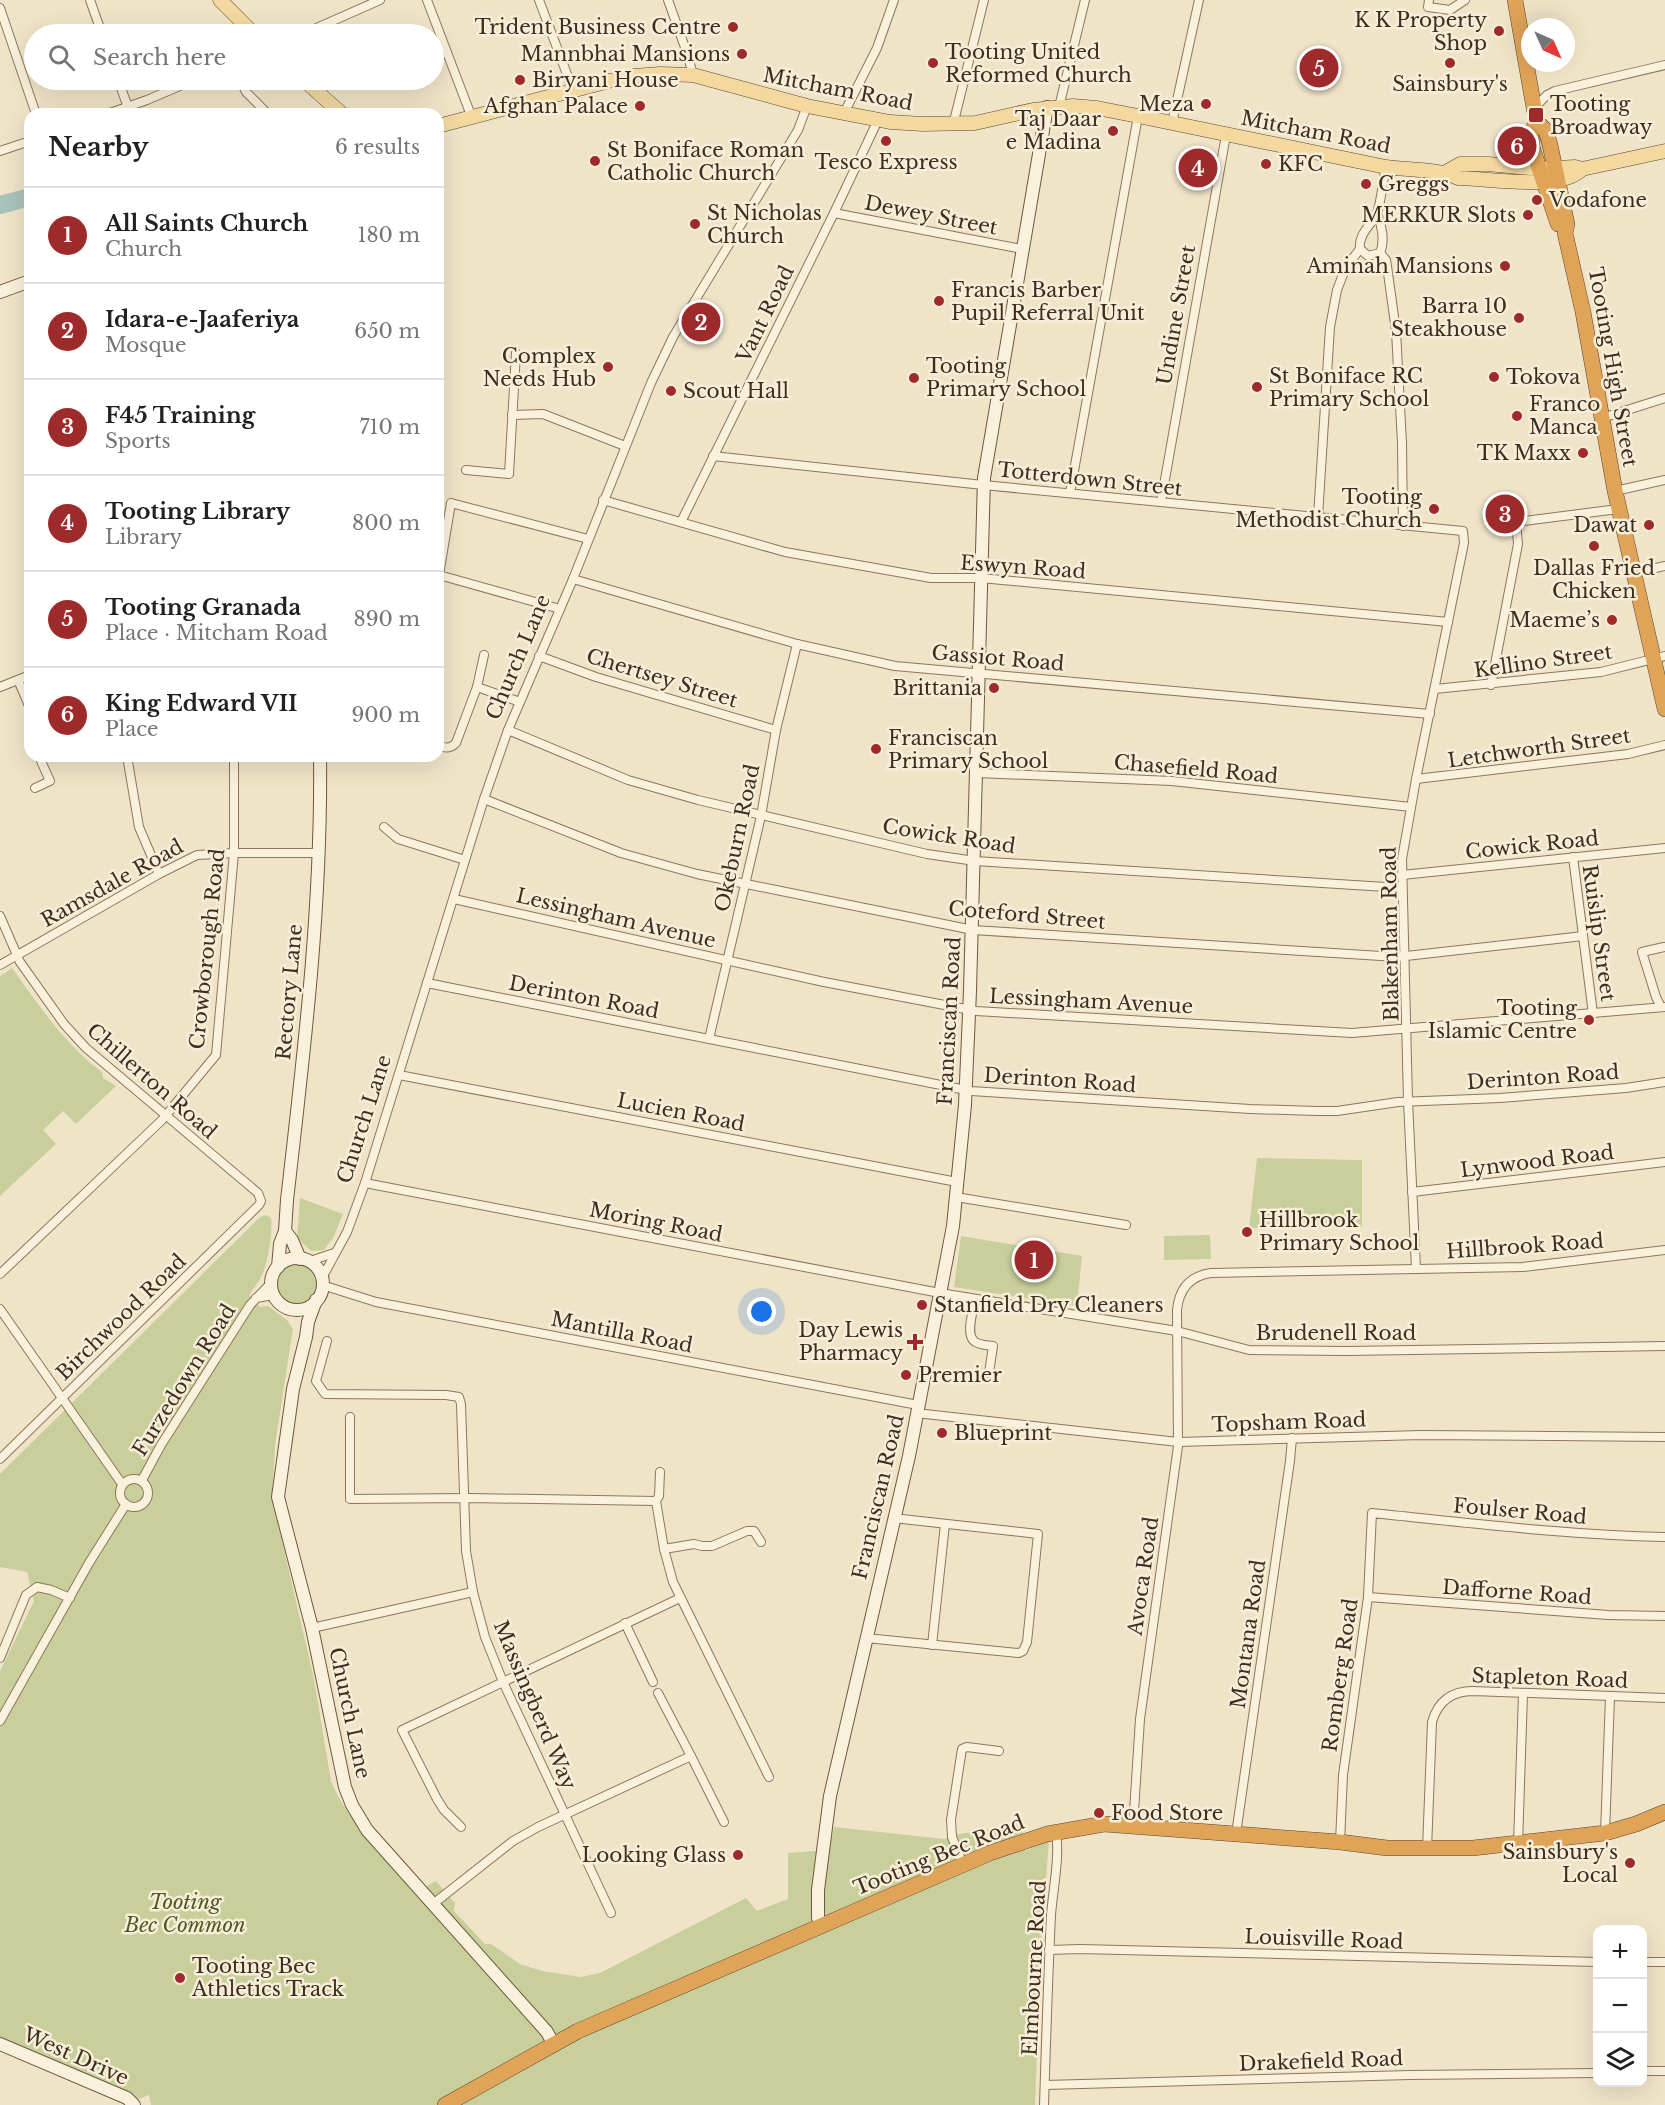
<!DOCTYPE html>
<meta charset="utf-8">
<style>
:root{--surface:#fff;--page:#f6f6f6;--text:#202124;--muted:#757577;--line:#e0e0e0;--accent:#9e2a2b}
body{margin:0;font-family:"Libre Baskerville",serif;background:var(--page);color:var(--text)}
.controls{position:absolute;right:18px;bottom:18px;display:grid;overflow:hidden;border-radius:12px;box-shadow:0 6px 24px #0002}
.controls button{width:54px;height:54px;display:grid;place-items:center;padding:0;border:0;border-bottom:2px solid var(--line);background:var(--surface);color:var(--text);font:30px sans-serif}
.compass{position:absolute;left:1521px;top:18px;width:54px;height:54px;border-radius:50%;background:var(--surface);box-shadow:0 6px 24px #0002;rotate:135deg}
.you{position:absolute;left:762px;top:1312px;width:21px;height:21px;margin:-15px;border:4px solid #fff;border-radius:50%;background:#1a73e8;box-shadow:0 0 0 9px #1a73e833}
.badge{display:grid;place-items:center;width:39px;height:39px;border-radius:50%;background:var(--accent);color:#fff;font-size:20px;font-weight:700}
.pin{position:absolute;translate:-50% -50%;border:3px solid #fff;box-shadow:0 2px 6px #0006}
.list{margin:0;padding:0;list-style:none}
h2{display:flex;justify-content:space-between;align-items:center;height:78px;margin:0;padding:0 24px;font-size:26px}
h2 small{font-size:20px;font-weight:400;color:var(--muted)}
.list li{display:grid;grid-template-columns:39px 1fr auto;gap:18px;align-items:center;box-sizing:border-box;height:96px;padding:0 24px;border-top:2px solid var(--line)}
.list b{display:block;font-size:22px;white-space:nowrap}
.list p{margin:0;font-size:20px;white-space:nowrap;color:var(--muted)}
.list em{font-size:20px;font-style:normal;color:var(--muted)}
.icon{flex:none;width:33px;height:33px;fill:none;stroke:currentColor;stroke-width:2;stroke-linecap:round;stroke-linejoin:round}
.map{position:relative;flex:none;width:1665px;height:2105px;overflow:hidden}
.search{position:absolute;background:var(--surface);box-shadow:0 6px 24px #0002;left:24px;top:24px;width:420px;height:66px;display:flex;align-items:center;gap:15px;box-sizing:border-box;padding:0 21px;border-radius:33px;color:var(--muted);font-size:22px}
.panel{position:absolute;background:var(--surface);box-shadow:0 6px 24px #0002;left:24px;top:108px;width:420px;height:654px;border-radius:18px}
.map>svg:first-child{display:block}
</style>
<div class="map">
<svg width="1665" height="2105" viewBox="0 0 1665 2105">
<rect width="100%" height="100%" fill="#f0e4c8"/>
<g fill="#c9cf9b">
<path d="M12 968C39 1005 64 1044 102 1072L103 1078 116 1086 76 1124 63 1111 43 1130 56 1144 0 1196V976Z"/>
<path d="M1257 1158 1362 1160V1227L1249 1228Z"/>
<path d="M300 1198 343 1214 333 1238 324 1250 311 1251 297 1238Z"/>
<path d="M266 1215 271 1218C273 1232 268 1262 262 1275 259 1282 253 1289 249 1295L260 1307 268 1306 287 1320 293 1329 275 1445 272 1498 314 1679 331 1781C348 1823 386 1857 416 1892L436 1881 455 1903 454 1911 485 1944H491L520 1964 542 1971 581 1977 600 1973 746 1898 757 1911 788 1899V1853L829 1850 834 1827 944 1839 954 1835 1022 1823 1025 1851 1049 1840 1041 1943 1035 2105H151L149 2095 139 2099 0 2037V1671L34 1601 27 1572 0 1567V1474L260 1217Z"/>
<path d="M1210 1235 1211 1259 1164 1260V1236Z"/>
<path d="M961 1236 1082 1256 1077 1306 954 1287Z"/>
<circle cx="297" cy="1284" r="20"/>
</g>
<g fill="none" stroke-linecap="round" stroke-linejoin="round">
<path stroke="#a9c4bc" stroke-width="18" d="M0 205 30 197"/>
<defs>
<g id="street">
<path d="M90 0 102 34"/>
<path d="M427 0 472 118"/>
<path d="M539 0 573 90"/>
<path d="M668 0 687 53 693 75"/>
<path d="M1429 0 1428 7 1450 10 1465 0"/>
<path d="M0 8 36 114"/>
<path d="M303 34 380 0"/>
<path d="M118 80 128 107"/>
<path d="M240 80 246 92 268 114"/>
<path d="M1059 107 1085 0"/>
<path d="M1534 108 1547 95 1555 91 1665 65"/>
<path d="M844 113 877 48 894 0"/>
<path d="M107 114 147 100 194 80"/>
<path d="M1172 123 1199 0"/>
<path d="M953 125 984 0"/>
<path d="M0 151 30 141"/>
<path d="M834 213 1022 249"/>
<path d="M1377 213C1382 225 1385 241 1380 253"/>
<path d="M1360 249 1368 256 1380 253"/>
<path d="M1380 253 1386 260 1387 266 1396 331 1402 443 1403 526"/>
<path d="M512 415 543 414 625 446"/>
<path d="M1602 418 1665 398"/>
<path d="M713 456 983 485 1463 531 1464 543 1416 779 1402 859 1408 1101 1416 1269"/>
<path d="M466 470 509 474 516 353"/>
<path d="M1615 491 1665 480"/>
<path d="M1070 493 1138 116"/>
<path d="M603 500 785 552 931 578H981L1448 622"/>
<path d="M1161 502 1226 135"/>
<path d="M1318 517 1330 327 1337 290 1346 267 1360 249C1358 235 1370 226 1376 215 1381 206 1383 178 1386 167"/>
<path d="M681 522 834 213 878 120"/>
<path d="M1633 573 1665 566"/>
<path d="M573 579 797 644 895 666 1430 714"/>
<path d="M560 609 439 575 451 503 588 539"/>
<path d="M539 656 596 677 776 730"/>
<path d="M18 680 30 708"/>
<path d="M1491 685 1518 544 1516 522 1618 509"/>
<path d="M0 687 30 675"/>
<path d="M477 687 520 702"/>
<path d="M1435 689 1601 672 1665 656"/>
<path d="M508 730 628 780 698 800 927 854 975 861 1402 888"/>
<path d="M438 746C446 748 450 749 456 743L477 687 484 655"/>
<path d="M127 756 139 827 159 874"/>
<path d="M977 773 1172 781 1411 807"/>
<path d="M1416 779 1628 754 1665 745"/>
<path d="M35 788 50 781 41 761 45 756"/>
<path d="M484 799 621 853 697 874 973 930 1397 957 1583 936"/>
<path d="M384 827 398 839 465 860"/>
<path d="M1573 857 1593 1014"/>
<path d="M1402 875 1665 848"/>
<path d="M454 899 824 982 976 1011 1352 1033 1665 1007"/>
<path d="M0 916 20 962 64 1024 86 1048 258 1193 261 1201 259 1205 0 1459"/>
<path d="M0 965 159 874 197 855 234 853H319"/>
<path d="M427 983 971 1091 1250 1109 1317 1111H1337L1398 1102 1500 1098 1626 1088 1665 1082"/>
<path d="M1661 1007 1656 997 1642 952 1664 947"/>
<path d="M709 1039 761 816 776 730 797 644"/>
<path d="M399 1075 957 1182"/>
<path d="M365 1183 940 1293 1177 1331 1249 1350 1347 1351 1665 1346"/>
<path d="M1412 1192 1665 1162"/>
<path d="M956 1197 1126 1225"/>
<path d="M310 1261 334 1253"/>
<path d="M0 1274 162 1120 216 1055 234 853V756"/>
<path d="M322 1278 347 1232 365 1183 484 799 508 730 573 579 651 383 673 337 798 130 807 106"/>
<path d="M322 1285 376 1302 918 1405"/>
<path d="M256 1298 274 1295"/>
<path d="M975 1299C974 1309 965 1333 974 1341 978 1345 987 1345 993 1346L989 1373"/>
<path d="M0 1309 122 1484"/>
<path d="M916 1413 1178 1442 1421 1435 1665 1437"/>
<path d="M350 1417V1499L470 1498 656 1501"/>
<path d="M660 1472 659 1496 656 1501 664 1549 673 1582 769 1777"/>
<circle cx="134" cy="1493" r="14"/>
<path d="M142 1480 161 1445 250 1305 272 1282"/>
<path d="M664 1549 694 1544 702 1546H712L747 1531H754L761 1542"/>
<path d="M473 1592 485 1637 503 1682 611 1913"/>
<path d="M1368 1597 1608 1615 1665 1616"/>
<path d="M625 1623 653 1682"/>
<path d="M312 1628 473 1592 466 1551 461 1404 459 1397 446 1395 325 1394 316 1381 327 1341"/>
<path d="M866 1638 1019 1653 1023 1651 1027 1642 1038 1534 893 1518"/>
<path d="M932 1645 945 1524"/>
<path d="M0 1658 26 1595 37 1587 51 1590 70 1598"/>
<path d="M0 1721 89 1563 126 1504"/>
<path d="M691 1756 724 1822"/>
<path d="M461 1827 444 1810 437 1799 402 1730 680 1598"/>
<path d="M1133 1827 1140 1719 1178 1446 1177 1310C1179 1290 1189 1276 1211 1273L1523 1267 1665 1250"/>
<path d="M1605 1833 1610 1697"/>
<path d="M1236 1834 1290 1461 1292 1438"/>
<path d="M1340 1842 1343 1775 1368 1597 1372 1513C1470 1523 1567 1535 1665 1537"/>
<path d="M1518 1844 1523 1694"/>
<path d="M1427 1849 1432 1722C1438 1701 1452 1691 1473 1691L1665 1698"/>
<path d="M963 1865 952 1837 951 1820 962 1749 967 1747 999 1751"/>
<path d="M433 1904 513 1841 538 1827 691 1756 658 1693"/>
<path d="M1049 1950 1080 1949 1598 1962"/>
<path d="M1642 1962H1665"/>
<path d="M1642 2071H1665"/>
<path d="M1045 2085 1410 2075 1598 2073"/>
<path d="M1044 2105C1046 2042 1048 1978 1051 1915 1053 1890 1060 1856 1056 1832"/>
</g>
<g id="secondary">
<path d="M0 292 30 281"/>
<path d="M285 1231 292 1240 300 1259"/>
<circle cx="297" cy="1284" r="26"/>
<path d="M278 1267 280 1244 285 1231 287 1200C304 1052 322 905 320 756"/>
<path d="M316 1300 308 1322 306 1337 293 1389 278 1497 312 1628 345 1787 352 1805 367 1830 547 2032 554 2045"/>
<path d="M821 1926 818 1918V1890L830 1796 909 1456 953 1226 965 1105 970 991 984 478 1047 107"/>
<path d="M0 2044 127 2098 134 2105"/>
</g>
<g id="primary">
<path d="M220 0 254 34"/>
<path d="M304 80 342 114"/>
<path d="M438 126 609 81 634 76 660 74 693 75 807 106 890 122 923 124 975 123 1033 110 1073 106 1097 108 1138 116 1386 167C1407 170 1441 169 1458 178 1488 178 1561 192 1582 169"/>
<path d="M1446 172 1460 164H1488L1540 169 1575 167 1582 169 1665 151"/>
</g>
<g id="highway">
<path d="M1515 0 1534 108 1537 122 1546 131 1550 145 1567 224 1565 233 1583 312 1615 491 1665 709"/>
<path d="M1537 122 1531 133 1532 147 1558 224"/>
<path d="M445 2105 578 2031 990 1853 1047 1834 1104 1824 1340 1842 1387 1848H1473L1605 1833 1636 1824 1665 1812"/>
</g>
</defs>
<use href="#street" stroke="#8d765c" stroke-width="10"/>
<use href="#secondary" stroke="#6f573f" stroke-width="14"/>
<use href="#primary" stroke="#5b4430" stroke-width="15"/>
<use href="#highway" stroke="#5b4430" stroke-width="16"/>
<use href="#street" stroke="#faf1dc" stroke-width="8"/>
<use href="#secondary" stroke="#faf1dc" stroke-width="12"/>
<use href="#primary" stroke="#f3d9a0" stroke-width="14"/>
<use href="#highway" stroke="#e0a458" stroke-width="15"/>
</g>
<g fill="#9e2a2b" stroke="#f7eed8" stroke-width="2">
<circle cx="733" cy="27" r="6"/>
<circle cx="1499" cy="31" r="6"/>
<circle cx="742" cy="54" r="6"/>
<circle cx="933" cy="63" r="6"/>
<circle cx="1450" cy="63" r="6"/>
<circle cx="520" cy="80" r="6"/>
<circle cx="1206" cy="104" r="6"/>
<circle cx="640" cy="106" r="6"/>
<rect x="1528" y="107" width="16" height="16" rx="3"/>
<circle cx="1113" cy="131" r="6"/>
<circle cx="886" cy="141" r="6"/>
<circle cx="595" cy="161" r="6"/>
<circle cx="1266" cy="164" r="6"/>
<circle cx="1366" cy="184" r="6"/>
<circle cx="1537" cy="200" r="6"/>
<circle cx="1528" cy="215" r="6"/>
<circle cx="695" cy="224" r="6"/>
<circle cx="1505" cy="266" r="6"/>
<circle cx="939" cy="301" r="6"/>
<circle cx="1519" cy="318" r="6"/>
<circle cx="608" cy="367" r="6"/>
<circle cx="1494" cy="377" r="6"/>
<circle cx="914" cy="378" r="6"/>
<circle cx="1257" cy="387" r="6"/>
<circle cx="671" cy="391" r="6"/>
<circle cx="1517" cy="416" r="6"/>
<circle cx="1583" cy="453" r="6"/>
<circle cx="1434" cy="509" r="6"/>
<circle cx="1649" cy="525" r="6"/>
<circle cx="1594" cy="546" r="6"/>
<circle cx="1612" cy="620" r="6"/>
<circle cx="994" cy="688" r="6"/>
<circle cx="876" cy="749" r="6"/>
<circle cx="1589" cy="1020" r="6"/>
<circle cx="1247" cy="1232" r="6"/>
<circle cx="922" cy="1305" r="6"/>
<path d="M912 1333h6v6h6v6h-6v6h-6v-6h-6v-6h6z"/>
<circle cx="906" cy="1375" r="6"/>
<circle cx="942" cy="1433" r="6"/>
<circle cx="1099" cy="1813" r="6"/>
<circle cx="738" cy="1855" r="6"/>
<circle cx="1630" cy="1863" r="6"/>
<circle cx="180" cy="1978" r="6"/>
</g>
<g text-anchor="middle" stroke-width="5" stroke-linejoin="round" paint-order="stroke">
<g font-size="20" fill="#3d2e20" stroke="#f7eed8" text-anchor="start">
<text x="1487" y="27" text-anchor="end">K K Property<tspan x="1487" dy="23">Shop</tspan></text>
<text x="721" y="34" text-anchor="end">Trident Business Centre</text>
<text x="945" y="59">Tooting United<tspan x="945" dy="23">Reformed Church</tspan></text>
<text x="730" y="61" text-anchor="end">Mannbhai Mansions</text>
<text x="532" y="87">Biryani House</text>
<text x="1450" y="91" text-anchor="middle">Sainsbury's</text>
<text x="1194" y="111" text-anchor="end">Meza</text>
<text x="1550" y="111">Tooting<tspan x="1550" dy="23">Broadway</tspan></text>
<text x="628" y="113" text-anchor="end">Afghan Palace</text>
<text x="1101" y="126" text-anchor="end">Taj Daar<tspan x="1101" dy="23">e Madina</tspan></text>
<text x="607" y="157">St Boniface Roman<tspan x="607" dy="23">Catholic Church</tspan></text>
<text x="886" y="169" text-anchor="middle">Tesco Express</text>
<text x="1278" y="171">KFC</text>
<text x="1378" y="191">Greggs</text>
<text x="1549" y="207">Vodafone</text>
<text x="707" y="220">St Nicholas<tspan x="707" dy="23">Church</tspan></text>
<text x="1516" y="222" text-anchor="end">MERKUR Slots</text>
<text x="1493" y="273" text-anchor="end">Aminah Mansions</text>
<text x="951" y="297">Francis Barber<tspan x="951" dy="23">Pupil Referral Unit</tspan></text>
<text x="1507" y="313" text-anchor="end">Barra 10<tspan x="1507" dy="23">Steakhouse</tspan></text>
<text x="596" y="363" text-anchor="end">Complex<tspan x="596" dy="23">Needs Hub</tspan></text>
<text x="926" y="373">Tooting<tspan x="926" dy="23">Primary School</tspan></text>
<text x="1269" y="383">St Boniface RC<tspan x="1269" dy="23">Primary School</tspan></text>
<text x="1506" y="384">Tokova</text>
<text x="683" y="398">Scout Hall</text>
<text x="1529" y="411">Franco<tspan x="1529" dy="23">Manca</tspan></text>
<text x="1571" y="460" text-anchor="end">TK Maxx</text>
<text x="1422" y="504" text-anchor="end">Tooting<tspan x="1422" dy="23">Methodist Church</tspan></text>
<text x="1637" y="532" text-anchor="end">Dawat</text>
<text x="1594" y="575" text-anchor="middle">Dallas Fried<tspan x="1594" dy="23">Chicken</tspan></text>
<text x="1600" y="627" text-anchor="end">Maeme’s</text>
<text x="982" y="695" text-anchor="end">Brittania</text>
<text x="888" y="745">Franciscan<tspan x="888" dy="23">Primary School</tspan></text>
<text x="1577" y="1015" text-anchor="end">Tooting<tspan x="1577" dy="23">Islamic Centre</tspan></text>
<text x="1259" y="1227">Hillbrook<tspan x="1259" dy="23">Primary School</tspan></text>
<text x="934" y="1312">Stanfield Dry Cleaners</text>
<text x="903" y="1337" text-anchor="end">Day Lewis<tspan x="903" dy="23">Pharmacy</tspan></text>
<text x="918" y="1382">Premier</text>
<text x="954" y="1440">Blueprint</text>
<text x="1111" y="1820">Food Store</text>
<text x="1618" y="1859" text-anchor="end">Sainsbury's<tspan x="1618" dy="23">Local</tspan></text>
<text x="726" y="1862" text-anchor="end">Looking Glass</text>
<text x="192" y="1973">Tooting Bec<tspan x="192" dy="23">Athletics Track</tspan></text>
</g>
<g font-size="20" fill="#3d2e20" stroke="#f7eed8">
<text transform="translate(838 89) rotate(11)" y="7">Mitcham Road</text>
<text transform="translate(1316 132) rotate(11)" y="7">Mitcham Road</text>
<text transform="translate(931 215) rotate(11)" y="7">Dewey Street</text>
<text transform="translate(765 314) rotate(-64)" y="7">Vant Road</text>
<text transform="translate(1176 315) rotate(-80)" y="7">Undine Street</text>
<text transform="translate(1613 367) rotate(80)" y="7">Tooting High Street</text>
<text transform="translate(1090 479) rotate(6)" y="7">Totterdown Street</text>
<text transform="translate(1023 567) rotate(4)" y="7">Eswyn Road</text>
<text transform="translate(518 657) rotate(-67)" y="7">Church Lane</text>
<text transform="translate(998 658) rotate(5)" y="7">Gassiot Road</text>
<text transform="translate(1543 661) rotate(-8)" y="7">Kellino Street</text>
<text transform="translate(662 678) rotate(17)" y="7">Chertsey Street</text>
<text transform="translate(1539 748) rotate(-8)" y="7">Letchworth Street</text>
<text transform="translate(1196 769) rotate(5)" y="7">Chasefield Road</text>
<text transform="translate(949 836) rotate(9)" y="7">Cowick Road</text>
<text transform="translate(737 838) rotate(-78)" y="7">Okeburn Road</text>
<text transform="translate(1532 845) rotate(-6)" y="7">Cowick Road</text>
<text transform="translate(112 883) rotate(-29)" y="7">Ramsdale Road</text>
<text transform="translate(1027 915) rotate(5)" y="7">Coteford Street</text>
<text transform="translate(616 918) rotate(13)" y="7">Lessingham Avenue</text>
<text transform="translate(1599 933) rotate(82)" y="7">Ruislip Street</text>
<text transform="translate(1390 934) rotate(-91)" y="7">Blakenham Road</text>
<text transform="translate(207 949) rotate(-84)" y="7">Crowborough Road</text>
<text transform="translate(289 992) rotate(-85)" y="7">Rectory Lane</text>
<text transform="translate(584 997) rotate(11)" y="7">Derinton Road</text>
<text transform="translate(1091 1001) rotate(3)" y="7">Lessingham Avenue</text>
<text transform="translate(949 1021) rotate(-87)" y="7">Franciscan Road</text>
<text transform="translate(1543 1077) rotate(-4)" y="7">Derinton Road</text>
<text transform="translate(1060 1080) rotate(4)" y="7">Derinton Road</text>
<text transform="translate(152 1081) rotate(41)" y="7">Chillerton Road</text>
<text transform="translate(681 1112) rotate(11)" y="7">Lucien Road</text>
<text transform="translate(364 1119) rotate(-72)" y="7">Church Lane</text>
<text transform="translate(1537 1161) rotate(-7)" y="7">Lynwood Road</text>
<text transform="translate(656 1222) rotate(11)" y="7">Moring Road</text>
<text transform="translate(1525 1246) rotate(-4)" y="7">Hillbrook Road</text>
<text transform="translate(121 1317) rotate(-44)" y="7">Birchwood Road</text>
<text transform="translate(622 1332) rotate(11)" y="7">Mantilla Road</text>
<text x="1336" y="1340">Brudenell Road</text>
<text transform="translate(184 1380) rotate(-58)" y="7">Furzedown Road</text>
<text transform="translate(1289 1422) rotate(-2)" y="7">Topsham Road</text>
<text transform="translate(878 1497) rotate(-77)" y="7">Franciscan Road</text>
<text transform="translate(1520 1511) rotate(5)" y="7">Foulser Road</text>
<text transform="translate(1143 1576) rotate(-82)" y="7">Avoca Road</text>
<text transform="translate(1517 1592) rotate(4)" y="7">Dafforne Road</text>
<text transform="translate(1248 1634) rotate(-82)" y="7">Montana Road</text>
<text transform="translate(1340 1675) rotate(-82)" y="7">Romberg Road</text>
<text transform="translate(1550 1678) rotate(2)" y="7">Stapleton Road</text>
<text transform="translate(535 1705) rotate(67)" y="7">Massingberd Way</text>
<text transform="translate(350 1713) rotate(78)" y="7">Church Lane</text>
<text transform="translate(939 1855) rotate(-22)" y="7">Tooting Bec Road</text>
<text transform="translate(1324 1939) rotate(2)" y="7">Louisville Road</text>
<text transform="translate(1034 1968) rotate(-87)" y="7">Elmbourne Road</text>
<text transform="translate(76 2056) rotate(24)" y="7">West Drive</text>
<text transform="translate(1321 2061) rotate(-2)" y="7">Drakefield Road</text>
</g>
<g font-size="20" font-style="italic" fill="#4d5a26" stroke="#f7eed8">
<text x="185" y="1909">Tooting<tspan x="185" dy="23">Bec Common</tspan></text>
</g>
</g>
</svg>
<div class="controls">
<button>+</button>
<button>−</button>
<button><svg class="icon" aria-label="layers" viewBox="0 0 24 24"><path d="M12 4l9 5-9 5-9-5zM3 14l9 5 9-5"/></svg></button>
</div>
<svg class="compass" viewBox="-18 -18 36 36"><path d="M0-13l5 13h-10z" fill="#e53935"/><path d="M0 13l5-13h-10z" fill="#757577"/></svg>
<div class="you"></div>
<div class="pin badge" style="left:1034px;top:1260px">1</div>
<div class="pin badge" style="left:701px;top:322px">2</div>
<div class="pin badge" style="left:1505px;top:514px">3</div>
<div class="pin badge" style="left:1198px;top:168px">4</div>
<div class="pin badge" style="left:1319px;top:68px">5</div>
<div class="pin badge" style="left:1517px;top:146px">6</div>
<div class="search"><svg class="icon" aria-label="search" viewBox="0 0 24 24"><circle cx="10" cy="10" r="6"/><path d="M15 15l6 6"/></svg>Search here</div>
<section class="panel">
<h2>Nearby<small>6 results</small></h2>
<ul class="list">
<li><span class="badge">1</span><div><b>All Saints Church</b><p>Church</p></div><em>180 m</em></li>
<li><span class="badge">2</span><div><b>Idara-e-Jaaferiya</b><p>Mosque</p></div><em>650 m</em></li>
<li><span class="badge">3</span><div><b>F45 Training</b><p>Sports</p></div><em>710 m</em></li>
<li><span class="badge">4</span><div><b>Tooting Library</b><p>Library</p></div><em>800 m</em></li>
<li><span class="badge">5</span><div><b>Tooting Granada</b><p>Place · Mitcham Road</p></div><em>890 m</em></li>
<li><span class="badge">6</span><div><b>King Edward VII</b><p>Place</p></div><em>900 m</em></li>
</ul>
</section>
</div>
